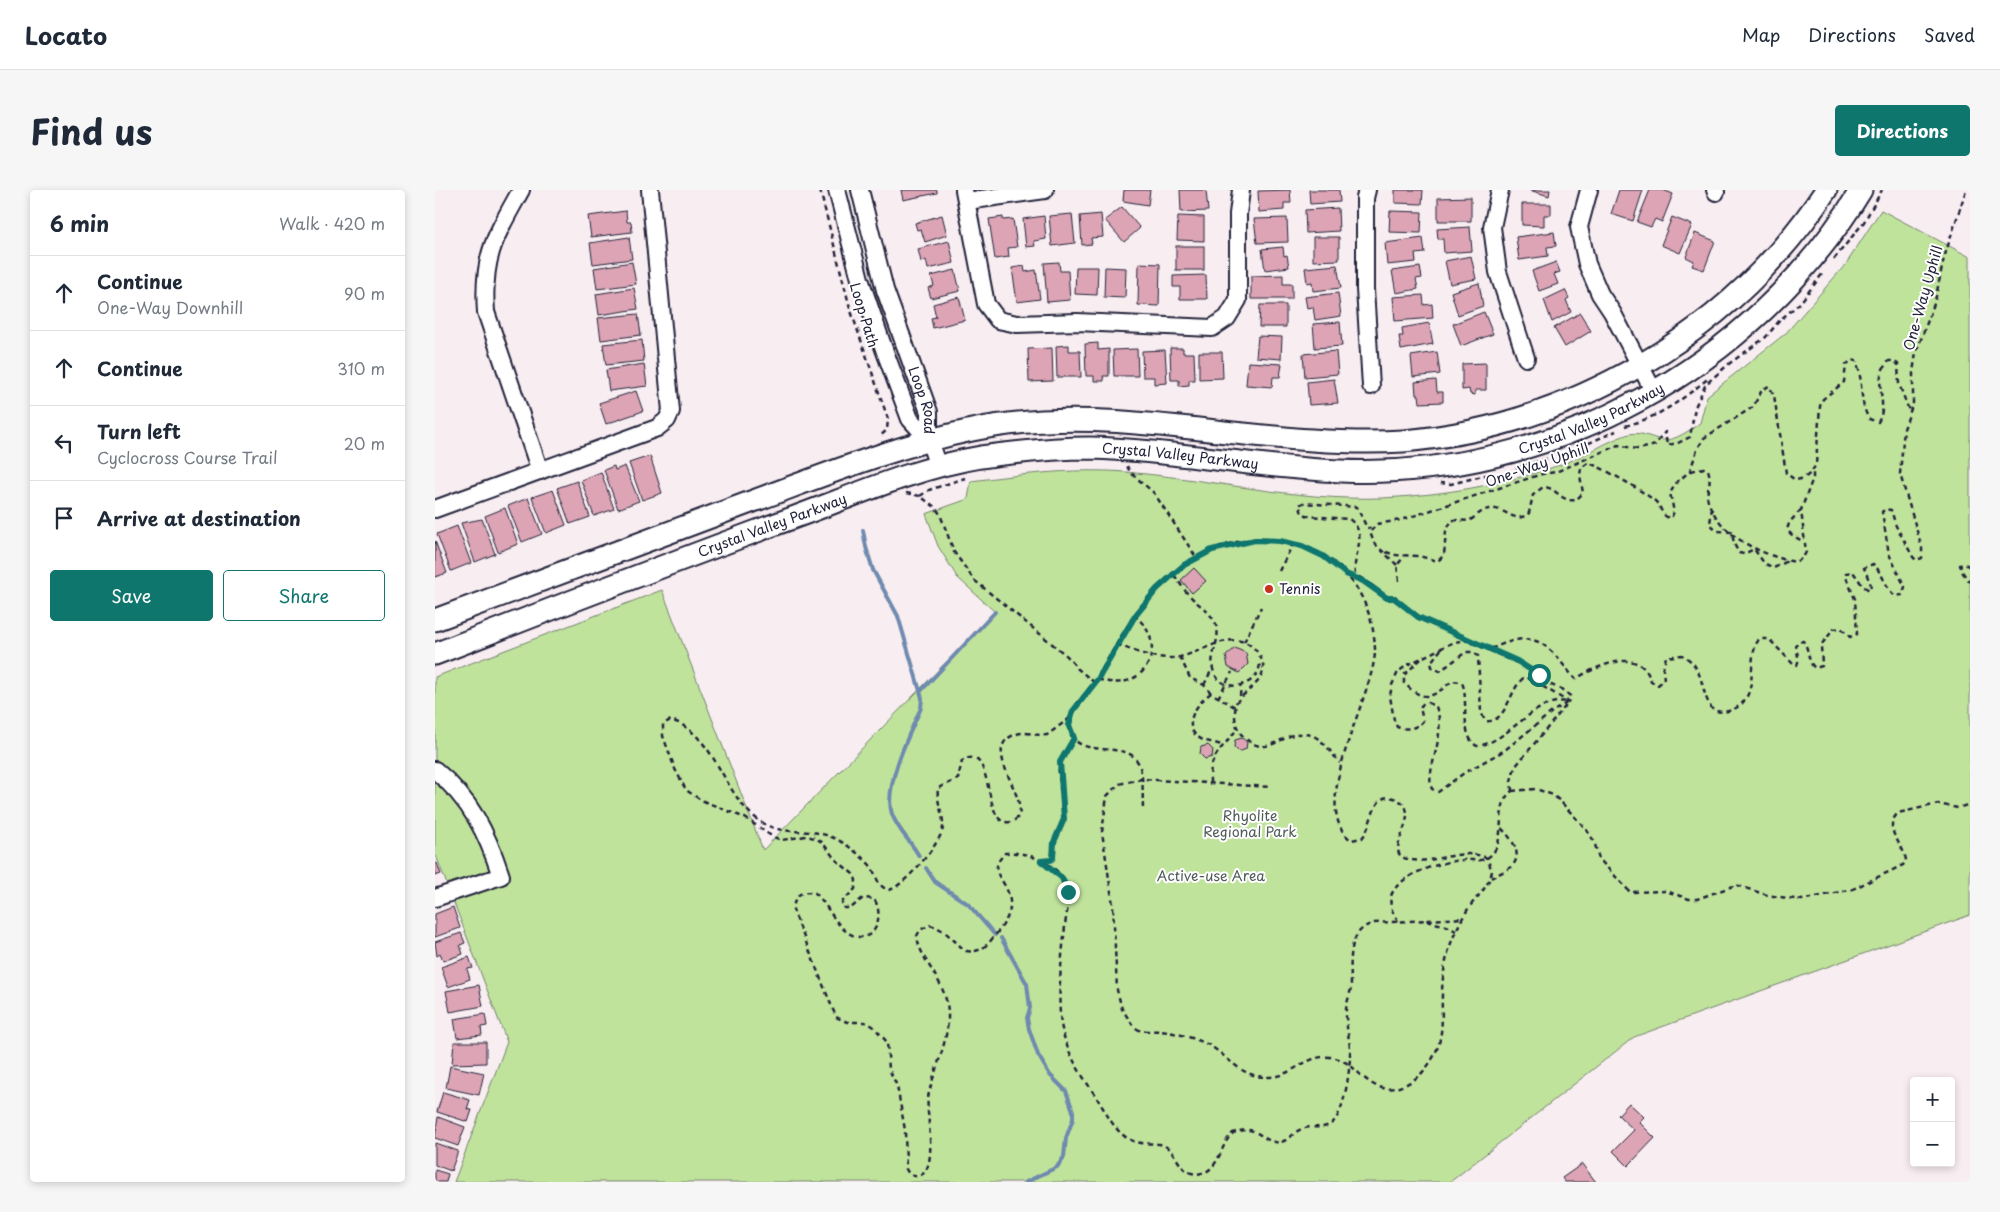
<!DOCTYPE html>
<meta charset="utf-8">
<style>
:root{--surface:#fff;--page:#f6f6f7;--text:#1f2937;--muted:#747a83;--line:#e0e1e3;--accent:#0f766e}
body{margin:0;font-family:"Playpen Sans",sans-serif;background:var(--page);color:var(--text)}
.controls{position:absolute;right:15px;bottom:15px;display:grid;overflow:hidden;border-radius:5px;box-shadow:0 2px 8px #0003}
.controls button{width:45px;height:45px;display:grid;place-items:center;padding:0;border:0;border-bottom:1px solid var(--line);background:var(--surface);color:var(--text);font:25px sans-serif}
.stop{position:absolute;width:15px;height:15px;margin:-11px;border:4px solid #0f766e;border-radius:50%;background:#fff}
.stop.end{background:#0f766e;border-color:#fff;box-shadow:0 1px 5px #0008}
.list{margin:0;padding:0;list-style:none}
h2{display:flex;justify-content:space-between;align-items:center;height:65px;margin:0;padding:0 20px;font-size:21px}
h2 small{font-size:16px;font-weight:400;color:var(--muted)}
.list li{display:grid;grid-template-columns:32px 1fr auto;gap:15px;align-items:center;box-sizing:border-box;height:75px;padding:0 20px;border-top:1px solid var(--line)}
.list b{display:block;font-size:19px;white-space:nowrap}
.list p{margin:0;font-size:16px;white-space:nowrap;color:var(--muted)}
.list em{font-size:16px;font-style:normal;color:var(--muted)}
.actions{display:flex;gap:10px;padding:15px 20px}
.actions a{flex:1;padding:11px 0;border:1px solid var(--accent);border-radius:5px;text-align:center;font-size:18px;color:var(--accent)}
.actions .main{background:var(--accent);color:#fff}
.icon{flex:none;width:28px;height:28px;fill:none;stroke:currentColor;stroke-width:2;stroke-linecap:round;stroke-linejoin:round}
.map{position:relative;flex:none;width:1535px;height:992px;overflow:hidden;border-radius:5px}
header{display:flex;align-items:center;gap:30px;box-sizing:border-box;height:70px;padding:0 25px;background:var(--surface);border-bottom:1px solid var(--line)}
header strong{font-size:24px}
nav{display:flex;gap:28px;margin-inline-start:auto;font-size:18px}
.intro{display:flex;align-items:center;justify-content:space-between;box-sizing:border-box;height:120px;padding:0 30px}
h1{margin:0;font-size:35px}
.button{padding:12px 22px;border-radius:5px;background:var(--accent);color:#fff;font-size:18px;font-weight:700}
main{display:flex;gap:30px;padding:0 30px}
aside{flex:1;background:var(--surface);border-radius:5px;box-shadow:0 2px 8px #0003}
.map>svg:first-child{display:block}
</style>
<header>
<strong>Locato</strong>
<nav><a>Map</a><a>Directions</a><a>Saved</a></nav>
</header>
<div class="intro"><h1>Find us</h1><a class="button">Directions</a></div>
<main>
<aside>
<h2>6 min<small>Walk · 420 m</small></h2>
<ul class="list">
<li><svg class="icon" aria-label="ahead" viewBox="0 0 24 24"><path d="M12 20V5M6 11l6-6 6 6"/></svg><div><b>Continue</b><p>One-Way Downhill</p></div><em>90 m</em></li>
<li><svg class="icon" aria-label="ahead" viewBox="0 0 24 24"><path d="M12 20V5M6 11l6-6 6 6"/></svg><div><b>Continue</b></div><em>310 m</em></li>
<li><svg class="icon" aria-label="left" viewBox="0 0 24 24"><path d="M17 20v-9H6M10 6l-5 5 5 5"/></svg><div><b>Turn left</b><p>Cyclocross Course Trail</p></div><em>20 m</em></li>
<li><svg class="icon" aria-label="arrive" viewBox="0 0 24 24"><path d="M6 21V4h12l-3 4 3 4H6"/></svg><div><b>Arrive at destination</b></div></li>
</ul>
<div class="actions"><a class="main">Save</a><a>Share</a></div>
</aside>
<div class="map">
<svg width="1535" height="992" viewBox="0 0 1535 992">
<rect width="100%" height="100%" fill="#f8edf0"/>
<filter id="ink" filterUnits="userSpaceOnUse"><feTurbulence type="fractalNoise" baseFrequency=".02" numOctaves="2"/><feDisplacementMap in="SourceGraphic" scale="10" xChannelSelector="R" yChannelSelector="G"/><feConvolveMatrix kernelMatrix="1 2 1 2 8 2 1 2 1" color-interpolation-filters="sRGB"/></filter>
<g filter="url(#ink)">
<path fill="#c0e39c" stroke="#71826c" d="M1446 20 1535 67V725L1199 847 1015 992H19L72 852 0 663V487L227 400 328 660 560 422 522 387 503 356 491 324 533 309 536 291C591 284 645 277 701 283 788 291 875 314 964 307 1021 303 1079 292 1133 272 1153 264 1171 252 1191 245 1205 240 1215 248 1228 250 1240 251 1255 240 1265 233L1272 206 1351 143 1411 74Z"/>
<g fill="none" stroke-linecap="round" stroke-linejoin="round">
<g stroke="#6e8aaf" stroke-width="4">
<path d="M428 340 431 357 438 380 463 426 487 508 486 518C474 544 448 598 457 624 463 641 476 651 484 666"/>
<path d="M486 501 560 422"/>
<path d="M491 678 500 692 533 714 560 745"/>
<path d="M566 748 592 794 595 818 592 828 594 839 603 865 615 885 631 901 638 921V929L631 948 629 967 622 977 591 992"/>
</g>
</g>
<g fill="#dca4b4" stroke="#22223b">
<path d="M466 0H502V3L468 10Z"/>
<path d="M689 0H715L713 15 688 11Z"/>
<path d="M745 0H771L773 21 746 22Z"/>
<path d="M855 0 856 13H849V20L824 22 823 1Z"/>
<path d="M874 0H904L905 12 875 14Z"/>
<path d="M960 0H988L987 14 960 13Z"/>
<path d="M1094 0H1115L1114 6Z"/>
<path d="M1184 0H1208L1198 31 1176 24Z"/>
<path d="M1215 0H1228L1238 4 1227 32 1220 29 1216 37 1202 32Z"/>
<path d="M1036 7V31H1003V8Z"/>
<path d="M1087 14H1116V25H1109V36L1087 35Z"/>
<path d="M687 17 705 38 689 52 670 30Z"/>
<path d="M903 18 904 41 871 43 870 20Z"/>
<path d="M191 21 192 32H196L197 42 156 47 153 26Z"/>
<path d="M955 21 987 22 986 43 954 42Z"/>
<path d="M637 24 640 53 617 56 614 26Z"/>
<path d="M666 24 668 47 656 48 657 54 647 55 645 26Z"/>
<path d="M507 25 512 45 490 52 486 39 482 40 480 33Z"/>
<path d="M609 26 611 49 599 51 600 56 591 57 588 29Z"/>
<path d="M743 26 769 27V51L742 50Z"/>
<path d="M568 27V30L578 29 582 57 573 58 574 67 560 69 554 29Z"/>
<path d="M1237 27 1257 35 1245 63 1226 55Z"/>
<path d="M852 28 853 52 822 53 819 29Z"/>
<path d="M1035 37 1037 61 1009 63 1008 49H1003L1002 39Z"/>
<path d="M1119 42 1121 56 1112 57 1113 66 1084 70 1081 47Z"/>
<path d="M1260 43 1280 51 1269 80 1257 76 1259 71 1251 67Z"/>
<path d="M194 47 197 69 158 74 155 53Z"/>
<path d="M878 47H904V70L878 71Z"/>
<path d="M988 48 990 63 980 64 981 72 952 75 950 53Z"/>
<path d="M514 51 519 73 493 79 491 70 486 72 483 59Z"/>
<rect x="741" y="56" width="28" height="24"/>
<path d="M848 57 849 66 852 65 854 77 830 80 827 59Z"/>
<path d="M1036 66 1041 89 1015 94 1010 71Z"/>
<path d="M197 72 201 94 162 99 159 78Z"/>
<path d="M624 72 625 81H633L635 110 612 112 609 73Z"/>
<path d="M1121 72 1125 82 1119 84 1123 94 1104 101 1097 81Z"/>
<path d="M704 73 725 74 724 116 703 115Z"/>
<path d="M902 75 906 98 878 101 877 92 872 93 870 78Z"/>
<path d="M589 76 590 82 601 80 605 109 582 112 577 78Z"/>
<path d="M641 77H663L662 105 640 104Z"/>
<path d="M670 77 691 78 690 108 669 107Z"/>
<path d="M985 77 987 88 981 89 983 99 961 103 957 81Z"/>
<path d="M520 80 525 101 496 108 493 98 499 96 496 86Z"/>
<path d="M771 85 772 109H745V97H738V86Z"/>
<path d="M848 85V94H857V109H816V86Z"/>
<path d="M1044 93 1048 116 1023 125 1016 102Z"/>
<path d="M199 98 203 119 164 125 161 104Z"/>
<path d="M1130 100 1134 108 1131 110 1136 122 1117 132 1109 110Z"/>
<path d="M903 103 906 126 880 130 878 117 872 118 870 107Z"/>
<path d="M988 105 989 115 997 114 998 128 960 131 958 107Z"/>
<path d="M524 107 530 130 498 138 496 128 501 127 498 114Z"/>
<path d="M825 115H851V137H824Z"/>
<path d="M1049 122 1058 144 1026 156 1018 134Z"/>
<path d="M1145 123 1156 141 1130 157 1119 138Z"/>
<path d="M203 124 206 145 166 150 163 128Z"/>
<path d="M905 132 907 156 880 158 878 134Z"/>
<path d="M994 133 998 154 966 160 964 146H968L967 138Z"/>
<path d="M823 146 847 147 846 169 821 167Z"/>
<path d="M207 150 209 171 171 175 168 154Z"/>
<path d="M663 153V160L674 159V186H668L669 191H659V186H651L650 154Z"/>
<path d="M634 155V161H645L646 187H622L621 156Z"/>
<path d="M617 158 618 191 594 192 593 159Z"/>
<path d="M735 158H748V163H759L760 190H754V195L744 196V190H736Z"/>
<path d="M702 159 703 186H679L678 160Z"/>
<path d="M730 160 732 193 719 194V187H708L707 161Z"/>
<path d="M901 161 903 184 870 187 868 164Z"/>
<path d="M764 162H787L788 188 764 189Z"/>
<path d="M1002 162 1005 184 978 187 976 166Z"/>
<path d="M813 172 847 174 845 187H838L837 197 811 195Z"/>
<path d="M1051 173V200H1040V205L1035 204 1034 199 1027 200V174Z"/>
<path d="M209 174 212 196 174 201 171 180Z"/>
<path d="M899 189 903 213 874 215 872 192Z"/>
<path d="M1001 190 1002 202H1008V212L985 213 984 205H981L980 192Z"/>
<path d="M201 201 208 221 171 234 164 213Z"/>
<path d="M215 266 227 303 207 310 194 273Z"/>
<path d="M179 276 180 280 190 276 204 311 183 319 169 280Z"/>
<path d="M166 282 179 319 159 326 146 290Z"/>
<path d="M142 291 155 327 135 334 122 298Z"/>
<path d="M118 300 131 335 111 343 97 307Z"/>
<path d="M93 308 107 344 87 352 73 316Z"/>
<path d="M70 318 83 354 63 362 50 326Z"/>
<path d="M47 329 60 364 40 372 26 333Z"/>
<path d="M22 336 36 373 16 381 2 344Z"/>
<path d="M0 351 12 383 0 387Z"/>
<path d="M759 378 771 391 757 403 746 390Z"/>
<path d="M800 458 811 463 813 474 804 483 793 477 791 466Z"/>
<path d="M807 548 812 552 811 559 804 562 799 557 800 550Z"/>
<path d="M773 555 778 560 777 567 770 569 765 564 766 557Z"/>
<path d="M2 673 6 684 0 686V674Z"/>
<path d="M18 717 25 738 0 747V724Z"/>
<path d="M26 743 30 753 25 755 28 764 8 771 5 764 2 766 0 752Z"/>
<path d="M34 767 38 778 32 779 35 789 13 797 6 777Z"/>
<path d="M44 795 48 816 15 822 11 801Z"/>
<path d="M50 824 52 836 46 837 47 845 22 848 19 829Z"/>
<path d="M19 852H51V873L17 874Z"/>
<path d="M15 876 49 883 44 905 11 898Z"/>
<path d="M8 902 35 910 32 919 37 920 33 932 2 922Z"/>
<path d="M1194 913 1209 927 1204 932 1220 948 1193 976 1178 961 1199 940 1183 925Z"/>
<path d="M3 927 30 937 23 956 0 948Z"/>
<path d="M0 953 23 961 16 981 0 975Z"/>
<path d="M1147 974 1161 992H1130L1127 988Z"/>
<path d="M0 980 13 984 11 992H0Z"/>
</g>
<g fill="none" stroke-linecap="round" stroke-linejoin="round">
<defs>
<g id="minor">
<path d="M86 0C60 47 47 66 51 122L105 281"/>
<path d="M402 0 425 89 449 159 475 229 494 250"/>
<path id="s1" d="M425 0 450 100 494 222V250L503 277"/>
<path d="M529 0 551 114 563 130 582 134 642 132 777 138 792 128 803 110V24L806 0"/>
<path d="M932 0 930 8V99L936 196"/>
<path d="M1065 0 1057 37 1063 82 1091 168"/>
<path d="M1154 0 1144 37 1152 74 1165 104 1177 122 1219 202"/>
<path d="M1280 0 1281 2"/>
<path d="M532 11 610 0"/>
<path d="M0 319 222 238 232 230 236 221 215 0"/>
<path d="M0 580C36 610 52 643 66 686L0 708"/>
</g>
<g id="major">
<path d="M0 430C104 391 209 352 313 313 387 286 460 256 537 240 651 216 763 243 877 250 907 252 938 253 968 251 1137 237 1298 142 1391 0"/>
<path id="s2" d="M0 464C117 419 234 373 352 330 416 307 479 278 546 267 582 262 619 258 655 258 739 260 822 278 906 281 1114 290 1319 177 1426 0"/>
</g>
</defs>
<use href="#minor" stroke="#22223b" stroke-width="20"/>
<use href="#major" stroke="#22223b" stroke-width="25"/>
<g stroke="#22223b" stroke-width="2.5" stroke-dasharray="5 4" stroke-linecap="butt">
<path d="M385 0 415 118 453 229 452 240 444 247"/>
<path d="M1399 69 1429 32 1447 0"/>
<path d="M1190 236C1227 226 1245 211 1275 187"/>
<path d="M1145 257 1181 241"/>
<path d="M692 276 695 282 719 303 761 367"/>
<path d="M1081 278 1114 268"/>
<path d="M1256 281 1269 278 1273 280C1278 294 1270 300 1273 311 1285 346 1326 365 1360 372L1368 368 1371 362 1366 320 1378 288V280"/>
<path d="M1005 293 1016 294 1051 285"/>
<path d="M471 303 485 306 500 317 505 324 519 362 539 390 632 466 643 479 660 493"/>
<path d="M485 306 494 300 530 288"/>
<path d="M1277 318 1275 334 1283 341 1297 342 1299 354 1304 363 1309 364 1319 359 1329 373 1339 378 1353 371"/>
<path d="M1366 320C1350 336 1346 341 1368 351"/>
<path d="M951 362 961 365 984 366 1003 371 1009 365 1011 341 1017 330 1034 331C1041 327 1046 320 1054 319 1070 316 1080 336 1094 323L1098 305 1108 297C1122 297 1126 313 1141 310L1148 303 1145 285 1146 278 1153 273C1162 274 1215 305 1221 312 1227 318 1227 328 1236 328L1239 322 1235 303 1242 292 1255 281 1262 260 1269 248 1318 217 1327 200 1334 196 1339 205 1351 283 1360 290C1371 289 1377 283 1381 274L1385 216 1388 209 1409 192 1411 175 1417 170 1421 171C1429 189 1423 210 1434 229L1443 232C1455 213 1435 189 1454 171H1458L1463 174 1464 194 1475 223"/>
<path d="M962 375 939 353 935 342 942 334 966 330 1107 284 1121 282 1183 255 1202 259 1214 257 1220 255 1230 242 1232 255 1243 253 1255 247 1260 217 1271 194 1295 173 1331 147 1345 130 1365 113 1388 83"/>
<path d="M1535 377 1530 374 1525 375 1528 383 1535 392"/>
<path d="M844 381 858 354"/>
<path d="M739 385C745 393 750 402 758 409 765 416 774 421 779 431 789 448 774 461 778 479 785 506 825 498 825 472"/>
<path d="M912 385 928 391"/>
<path d="M964 391 962 375 969 367"/>
<path d="M935 395 920 384C917 365 935 344 914 329L873 326 867 323 864 315 868 313 922 317 932 338H936"/>
<path d="M935 395 952 408H960L963 403"/>
<path d="M959 408 983 427 1094 478 1114 494 1130 501 1135 506 1133 512C1127 508 1093 487 1090 487 1074 497 1073 534 1050 531L1046 522 1043 466 1039 462H1031L1005 481 997 477 996 472 1007 458"/>
<path d="M809 452 826 417"/>
<path d="M682 454C700 462 716 468 737 468 764 467 801 432 823 463 840 488 812 498 801 513 799 526 799 539 810 548 835 570 847 540 871 544 887 546 895 562 905 573"/>
<path d="M1056 459C1103 437 1111 454 1140 489 1163 476 1205 455 1216 491L1223 495 1229 490 1228 479 1231 467 1247 465C1271 477 1264 503 1278 520 1286 523 1293 522 1301 518 1326 503 1310 469 1324 449H1334L1359 475H1362C1366 467 1359 460 1362 452L1368 451C1375 460 1372 472 1380 478L1387 476 1386 455 1399 439 1406 438 1415 447 1422 444 1420 409 1411 387V383L1418 382 1428 396 1434 400 1436 395 1429 378 1438 374C1448 383 1450 397 1460 406L1467 405 1470 397 1454 364 1447 322 1450 319 1456 320 1461 336 1478 367 1481 370 1487 368V358L1465 284 1469 239 1478 213V182L1481 163 1500 111 1509 68 1531 0"/>
<path d="M745 467 755 488 769 495 776 503 800 517"/>
<path d="M986 469 969 485V493C990 514 998 507 1017 491L1026 492C1035 501 1023 546 1042 556 1074 552 1100 506 1133 512L1117 522 1070 560 1029 583 1003 602 997 599C989 581 1013 546 1001 517L994 513 988 514 985 517 988 531C981 539 972 540 962 537L959 530 955 506 957 495 963 482 972 475 1019 452 1035 450"/>
<path d="M663 489C708 506 737 456 700 426"/>
<path d="M769 495 777 479"/>
<path d="M776 503C762 513 743 538 768 550 773 552 781 553 787 555"/>
<path d="M805 506 806 495"/>
<path d="M783 508 797 482"/>
<path d="M635 528 612 545C602 546 591 541 582 544 540 556 600 613 581 629 579 631 574 633 571 632 548 631 559 551 527 571L523 589 503 598C501 613 509 624 508 637 508 651 466 700 453 700 440 695 442 683 434 674 425 665 412 654 401 649 368 633 346 652 316 624 286 596 278 544 236 530L228 534V546L240 579 251 600 266 610 310 628 338 647 347 650 371 646 380 648 387 652 400 669 418 684 421 690 420 699 407 712 408 718H416L428 708 439 709C449 723 442 753 420 746 401 740 394 715 380 703 366 700 359 705 358 720L401 827 412 832H430L438 836 452 852 454 879 462 896 470 940 471 979C473 984 478 987 483 986 505 982 490 923 493 907 499 879 514 852 513 823 512 791 485 772 482 746L485 740 495 735C511 739 518 751 531 761 542 763 550 758 557 749 573 730 582 717 569 694 565 688 561 683 562 676 563 670 567 667 570 663 590 660 623 674 631 694 637 707 631 723 630 736 627 768 622 802 626 834 631 863 646 884 662 908 672 924 682 947 701 952 708 954 716 953 724 954 744 957 742 989 767 983 785 979 785 954 798 943 823 934 822 948 840 952 853 954 857 942 867 939 877 935 886 940 896 934 910 925 916 874 915 858 914 847 911 836 911 824 910 814 916 805 916 795 916 773 911 740 939 733L1028 728"/>
<path d="M775 593C774 564 787 560 802 539"/>
<path d="M1077 601 1101 599 1118 605 1125 611 1151 639 1159 651 1164 669 1195 702 1231 701 1254 709H1262L1301 695 1332 705 1367 710 1418 699 1468 675 1471 671C1470 654 1446 640 1463 623L1503 614 1523 618 1535 614"/>
<path d="M1077 601 1076 591 1080 577 1133 513"/>
<path d="M708 618C707 604 710 579 700 568 685 551 632 571 635 532 636 516 656 500 664 486 678 461 691 437 708 415 740 373 795 340 849 352 873 357 895 366 912 385 930 406 940 434 940 462 938 508 871 616 916 650L927 648C938 637 937 596 963 610 990 624 945 662 972 669 999 676 1026 656 1052 668L1057 681C1054 697 1042 706 1033 719 1026 730 1019 744 1015 756 1010 772 1007 788 1007 805 1006 829 1010 849 996 871 985 890 958 908 936 893 921 883 914 869 895 867 871 864 856 888 832 887 805 887 794 867 774 855 760 848 742 843 726 841 719 840 712 842 704 840L699 837 687 819 682 800 678 715 667 642 672 606 684 594 706 589 836 597"/>
<path d="M607 671H615L618 668 619 652 629 629 624 581 625 572 639 548"/>
<path d="M1056 688C1062 684 1072 681 1077 676 1089 664 1075 646 1066 638"/>
<path d="M963 731C958 725 954 715 956 706 963 684 1008 671 1029 670 1037 669 1045 672 1052 668 1075 654 1057 616 1077 601"/>
<path d="M992 731 1012 736 1021 741"/>
</g>
<use href="#minor" stroke="#fff" stroke-width="16"/>
<use href="#major" stroke="#fff" stroke-width="21"/>
</g>
</g>
<g fill="none" stroke-linecap="round" stroke-linejoin="round" filter="url(#ink)">
<path stroke="#0f766e" stroke-width="6" d="M633 702 627 688 606 671 616 670 618 668 619 652 629 629 625 572 639 548 634 535 638 521 663 489 700 426 722 399 749 375 777 360 820 350 845 351 867 356 888 366 911 384 928 391 952 408H959L983 427 1082 471 1104 485"/>
</g>
<circle fill="#c8321e" stroke="#fff" stroke-width="2" cx="834" cy="399" r="5"/>
<g text-anchor="middle" stroke-width="4" stroke-linejoin="round" paint-order="stroke">
<g font-size="14" fill="#22223b" stroke="#fff">
<text transform="translate(1488 108) rotate(-74)" y="5">One-Way Uphill</text>
<text transform="translate(429 125) rotate(73)" y="5">Loop Path</text>
<text dy="5" stroke="none"><textPath href="#s1" startOffset="220">Loop Road</textPath></text>
<text dy="5" stroke="none"><textPath href="#s2" startOffset="1201">Crystal Valley Parkway</textPath></text>
<text dy="5" stroke="none"><textPath href="#s2" startOffset="781">Crystal Valley Parkway</textPath></text>
<text transform="translate(1102 275) rotate(-19)" y="5">One-Way Uphill</text>
<text dy="5" stroke="none"><textPath href="#s2" startOffset="361">Crystal Valley Parkway</textPath></text>
</g>
<g font-size="14" fill="#22223b" stroke="#fff" text-anchor="start">
<text x="844" y="404">Tennis</text>
</g>
<g font-size="14" fill="#515c58" stroke="#fff">
<text x="815" y="631">Rhyolite<tspan x="815" dy="16">Regional Park</tspan></text>
<text x="776" y="691">Active-use Area</text>
</g>
</g>
</svg>
<div class="controls">
<button>+</button>
<button>−</button>
</div>
<div class="stop" style="left:1104px;top:485px"></div>
<div class="stop end" style="left:633px;top:702px"></div>
</div>
</main>
